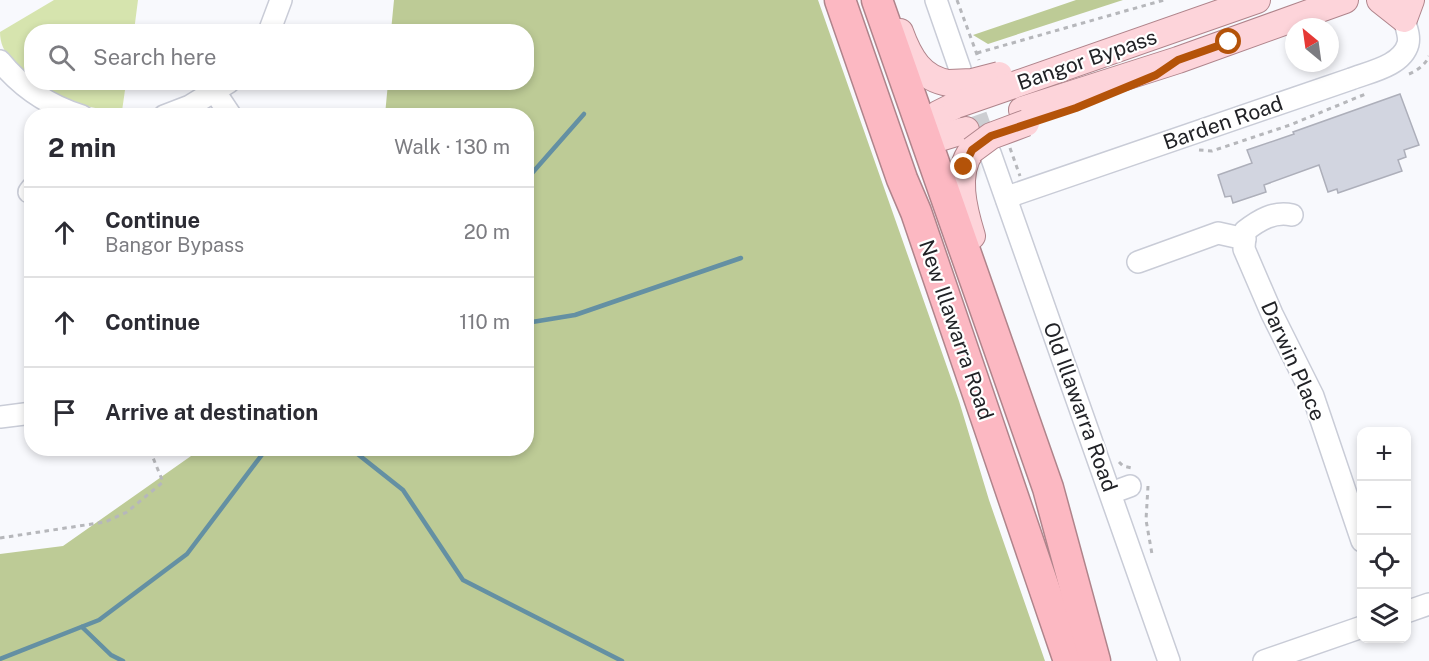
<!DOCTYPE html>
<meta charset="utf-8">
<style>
:root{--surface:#fff;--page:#f7f7f7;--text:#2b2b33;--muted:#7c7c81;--line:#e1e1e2}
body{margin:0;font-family:"Public Sans",sans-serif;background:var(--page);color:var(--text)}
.controls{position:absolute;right:18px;bottom:18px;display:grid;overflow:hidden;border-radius:12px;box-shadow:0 3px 9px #0003}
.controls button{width:54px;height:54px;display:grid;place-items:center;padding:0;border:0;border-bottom:2px solid var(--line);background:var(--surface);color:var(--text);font:30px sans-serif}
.compass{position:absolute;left:1285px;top:18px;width:54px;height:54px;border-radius:50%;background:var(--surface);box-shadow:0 3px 9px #0003;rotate:331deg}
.stop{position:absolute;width:18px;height:18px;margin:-14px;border:4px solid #b45309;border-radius:50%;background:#fff}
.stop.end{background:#b45309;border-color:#fff;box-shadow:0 2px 6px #0008}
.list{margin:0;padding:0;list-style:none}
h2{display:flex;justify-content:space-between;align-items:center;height:78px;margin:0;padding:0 24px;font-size:26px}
h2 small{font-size:20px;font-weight:400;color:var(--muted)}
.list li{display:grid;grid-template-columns:39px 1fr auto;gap:18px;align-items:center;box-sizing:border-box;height:90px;padding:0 24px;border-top:2px solid var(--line)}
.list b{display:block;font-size:22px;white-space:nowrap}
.list p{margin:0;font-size:20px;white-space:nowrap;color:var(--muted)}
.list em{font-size:20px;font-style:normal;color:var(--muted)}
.icon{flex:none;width:33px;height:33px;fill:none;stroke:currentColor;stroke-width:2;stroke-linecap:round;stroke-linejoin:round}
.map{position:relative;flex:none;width:1429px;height:661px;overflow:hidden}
.search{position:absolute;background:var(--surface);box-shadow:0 3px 9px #0003;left:24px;top:24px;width:510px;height:66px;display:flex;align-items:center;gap:15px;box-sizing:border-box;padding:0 21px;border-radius:24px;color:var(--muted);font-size:22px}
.panel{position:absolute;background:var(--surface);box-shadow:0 3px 9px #0003;left:24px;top:108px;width:510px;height:348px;border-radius:24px}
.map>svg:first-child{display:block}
</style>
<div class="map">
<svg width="1429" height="661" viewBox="0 0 1429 661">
<rect width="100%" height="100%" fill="#f8f9fd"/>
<g fill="#d6e4ae">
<path d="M54 0H138L134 31 32 32 31 78C16 64 0 54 0 32Z"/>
<path d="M36 83H126L122 111C91 110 62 101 36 83Z"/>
</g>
<g fill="#bdcb96">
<path d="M394 0H818L959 401 989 500 1045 661H0V554L63 546 201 449 526 448V116L385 115 388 83 526 82V32L391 31Z"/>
<path d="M1076 0H1123L988 44 973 35Z"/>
</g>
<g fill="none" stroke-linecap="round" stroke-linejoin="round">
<g stroke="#6490a3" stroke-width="4.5">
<path d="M526 180 584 114"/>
<path d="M526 323 575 315 741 258"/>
<path d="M350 448 403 490 463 580 622 661"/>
<path d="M82 627 111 655 123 661"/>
<path d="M0 659 99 620 187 554 267 448"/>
</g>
</g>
<path fill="#d2d5e0" stroke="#adafba" stroke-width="1.5" d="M1400 94 1419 145 1404 150 1406 157 1398 160 1402 171 1338 193 1337 189 1328 192 1319 165 1264 185 1266 192 1233 203 1231 196 1225 197 1218 175 1252 163 1247 150 1294 134 1293 132Z"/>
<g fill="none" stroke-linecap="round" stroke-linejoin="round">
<path stroke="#cdced2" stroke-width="21" stroke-dasharray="21 10" stroke-linecap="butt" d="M966 86 990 153"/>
<defs>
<g id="minor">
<path d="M936 0 960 69"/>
<path d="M269 32 281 0"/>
<path d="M0 61C21 87 50 106 82 116"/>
<path d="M215 92 231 116"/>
<path d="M164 116 190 106 229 82"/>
<path d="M990 153 1169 661"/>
<path d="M29 192 32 188"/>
<path d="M1007 200 1016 194 1351 79C1369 72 1402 66 1408 44 1410 36 1406 27 1404 19"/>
<path d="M1292 215C1274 211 1259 220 1245 231L1244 249 1272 314 1313 396 1362 541"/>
<path d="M1138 262 1218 233 1245 239"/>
<path d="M0 417 32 413"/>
<path d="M1111 493 1130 486"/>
<path d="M1406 612 1429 604"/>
<path d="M1264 661 1362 627"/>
</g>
<g id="major">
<path d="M1380 0 1404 19 1411 0"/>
<path d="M900 32C909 57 921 79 949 83"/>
<path d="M1011 86 1257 0"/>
<path d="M1022 110 1178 60 1345 0"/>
<path d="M920 127 938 114 956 105"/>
<path d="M926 142 966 130"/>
<path d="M972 236C964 210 954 173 972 150"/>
</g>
<g id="highway">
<path d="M840 0 902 179 916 212 1069 661"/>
<path d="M877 0 1048 488 1095 661"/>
</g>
</defs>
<use href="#minor" stroke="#c9ccd7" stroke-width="24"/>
<use href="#major" stroke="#af848b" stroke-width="28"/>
<use href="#highway" stroke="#af848b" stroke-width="33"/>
<g stroke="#b6b7bb" stroke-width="3" stroke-dasharray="4.5 4.5" stroke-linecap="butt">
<path d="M957 0 979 60"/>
<path d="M977 53 1164 0"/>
<path d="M1409 74C1417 71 1426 64 1429 56"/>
<path d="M1010 148 1020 176"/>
<path d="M1199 150 1212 151 1290 125 1368 93"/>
<path d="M1119 462 1123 466 1132 468"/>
<path d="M1148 486 1146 520 1152 554"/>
<path d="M0 538 105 522 127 512 163 482 149 448"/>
</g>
<use href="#minor" stroke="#fff" stroke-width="21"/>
<use href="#major" stroke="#fdd4da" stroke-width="26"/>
<use href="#highway" stroke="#fcb8c2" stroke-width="30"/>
<defs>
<g id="major-bridge">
<path d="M949 83 972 82 999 75"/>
<path d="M956 105 1011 86"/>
<path d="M972 150 991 136 1026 123"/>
</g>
</defs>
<use href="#major-bridge" stroke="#af848b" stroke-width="28" stroke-linecap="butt"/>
<use href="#major-bridge" stroke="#fdd4da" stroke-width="26"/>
</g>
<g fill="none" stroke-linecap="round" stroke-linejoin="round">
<path stroke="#b45309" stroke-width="8" d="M964 167 972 150 991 136 1076 108 1156 75 1178 60 1229 42"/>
</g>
<g text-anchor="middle" stroke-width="4.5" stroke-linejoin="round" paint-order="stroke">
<g font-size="21" fill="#212226" stroke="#fff">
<text transform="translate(1087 60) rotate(-19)" y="7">Bangor Bypass</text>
<text transform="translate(1223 123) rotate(-19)" y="7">Barden Road</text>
<text transform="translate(956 330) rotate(71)" y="7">New Illawarra Road</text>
<text transform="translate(1293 361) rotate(66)" y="7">Darwin Place</text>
<text transform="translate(1080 407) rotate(70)" y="7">Old Illawarra Road</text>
</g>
</g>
</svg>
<div class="controls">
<button>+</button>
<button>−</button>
<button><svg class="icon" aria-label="locate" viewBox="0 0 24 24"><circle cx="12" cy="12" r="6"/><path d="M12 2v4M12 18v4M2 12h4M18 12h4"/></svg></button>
<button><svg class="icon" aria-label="layers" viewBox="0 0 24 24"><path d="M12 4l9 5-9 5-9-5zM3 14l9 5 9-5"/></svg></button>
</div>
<svg class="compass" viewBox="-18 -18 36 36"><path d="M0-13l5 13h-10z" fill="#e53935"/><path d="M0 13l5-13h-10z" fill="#7c7c81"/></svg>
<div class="stop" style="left:1229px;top:42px"></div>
<div class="stop end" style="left:964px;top:167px"></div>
<div class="search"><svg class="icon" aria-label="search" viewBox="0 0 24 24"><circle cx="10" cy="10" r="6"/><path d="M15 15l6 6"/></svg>Search here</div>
<section class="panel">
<h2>2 min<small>Walk · 130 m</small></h2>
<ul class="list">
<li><svg class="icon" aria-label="ahead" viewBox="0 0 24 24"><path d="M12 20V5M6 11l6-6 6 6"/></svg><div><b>Continue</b><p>Bangor Bypass</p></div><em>20 m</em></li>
<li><svg class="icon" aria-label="ahead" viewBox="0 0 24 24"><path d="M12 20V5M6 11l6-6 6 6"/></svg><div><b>Continue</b></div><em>110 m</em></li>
<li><svg class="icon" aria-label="arrive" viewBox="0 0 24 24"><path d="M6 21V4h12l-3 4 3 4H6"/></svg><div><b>Arrive at destination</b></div></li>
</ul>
</section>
</div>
